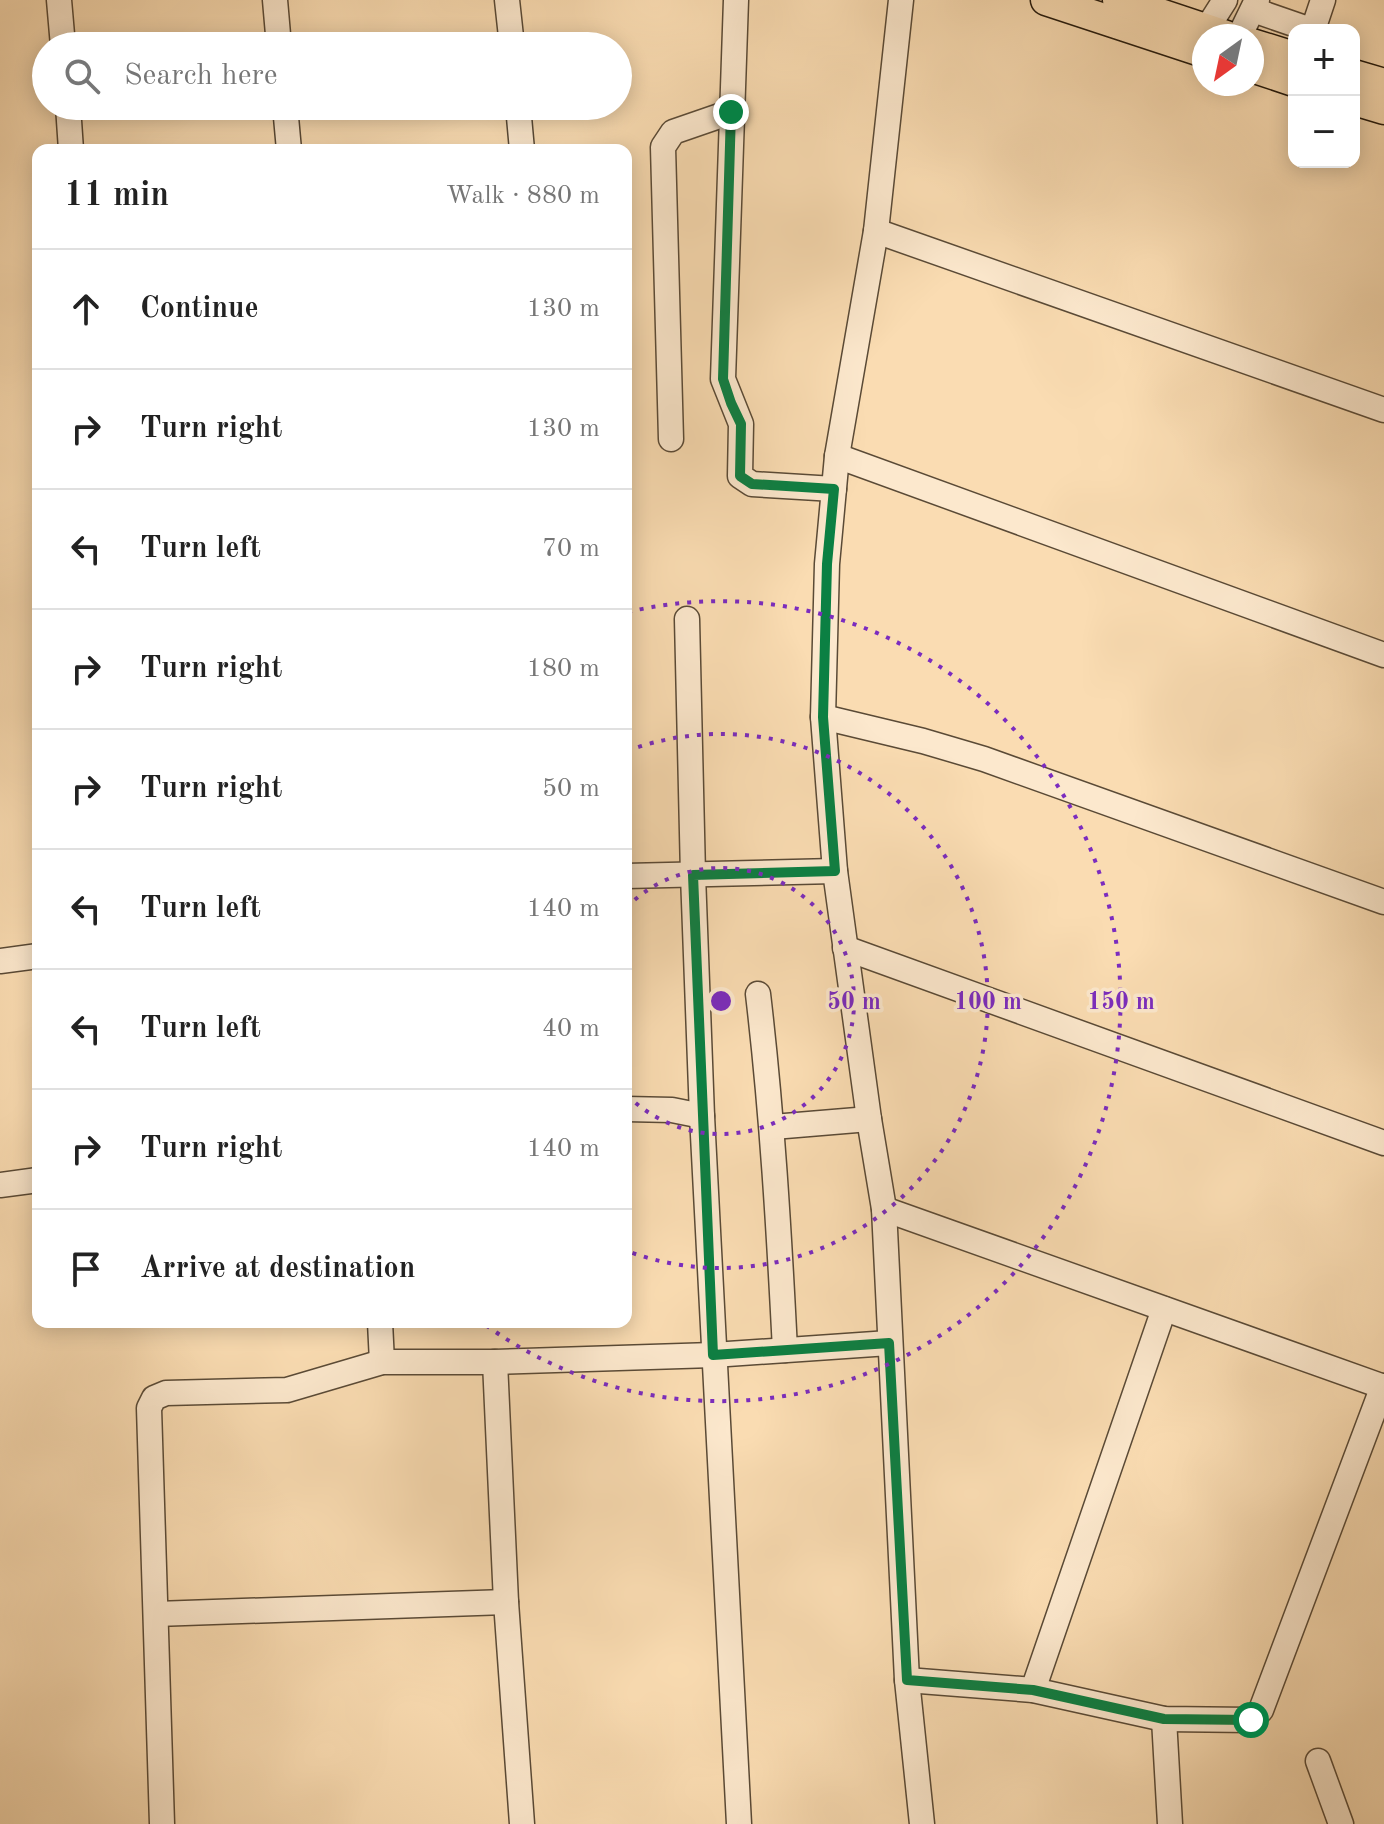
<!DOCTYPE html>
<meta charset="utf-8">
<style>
:root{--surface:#fff;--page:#f2f2f2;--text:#222;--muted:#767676;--line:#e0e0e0}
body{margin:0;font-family:"Old Standard TT",serif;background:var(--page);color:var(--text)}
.controls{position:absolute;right:24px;top:24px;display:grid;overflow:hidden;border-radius:16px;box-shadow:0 4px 20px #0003}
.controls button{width:72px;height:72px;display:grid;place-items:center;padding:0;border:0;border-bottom:2px solid var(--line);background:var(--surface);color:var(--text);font:40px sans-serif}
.compass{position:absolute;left:1192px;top:24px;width:72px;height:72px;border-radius:50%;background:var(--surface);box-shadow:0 4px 20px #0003;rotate:213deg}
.stop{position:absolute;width:24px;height:24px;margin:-18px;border:6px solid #0b8043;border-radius:50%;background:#fff}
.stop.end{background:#0b8043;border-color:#fff;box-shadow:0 2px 8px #0008}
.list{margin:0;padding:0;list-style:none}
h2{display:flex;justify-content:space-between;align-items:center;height:104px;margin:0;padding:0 32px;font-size:34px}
h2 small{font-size:26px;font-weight:400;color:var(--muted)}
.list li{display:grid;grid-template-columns:52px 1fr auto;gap:24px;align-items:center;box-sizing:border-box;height:120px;padding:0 32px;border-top:2px solid var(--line)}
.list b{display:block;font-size:30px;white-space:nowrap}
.list em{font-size:26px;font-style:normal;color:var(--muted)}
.icon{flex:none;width:44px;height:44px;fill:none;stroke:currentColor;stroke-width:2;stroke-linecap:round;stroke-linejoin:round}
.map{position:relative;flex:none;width:1384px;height:1824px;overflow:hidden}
.search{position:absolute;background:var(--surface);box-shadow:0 4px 20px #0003;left:32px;top:32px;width:600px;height:88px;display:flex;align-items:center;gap:20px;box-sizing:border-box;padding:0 28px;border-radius:44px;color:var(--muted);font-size:30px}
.panel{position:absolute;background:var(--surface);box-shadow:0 4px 20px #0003;left:32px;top:144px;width:600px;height:1184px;border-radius:16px}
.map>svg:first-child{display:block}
</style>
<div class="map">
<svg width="1384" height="1824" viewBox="0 0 1384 1824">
<rect width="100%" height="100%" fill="#fadcb2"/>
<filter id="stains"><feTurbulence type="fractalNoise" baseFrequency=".0025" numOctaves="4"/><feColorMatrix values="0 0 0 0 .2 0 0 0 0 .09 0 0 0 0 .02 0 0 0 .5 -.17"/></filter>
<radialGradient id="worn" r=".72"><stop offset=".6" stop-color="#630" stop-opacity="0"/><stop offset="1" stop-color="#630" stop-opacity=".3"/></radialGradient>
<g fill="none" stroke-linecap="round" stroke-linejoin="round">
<defs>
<g id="minor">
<path d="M59 0 63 46"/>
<path d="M275 0 279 46"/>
<path d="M507 0 512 46"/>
<path d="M736 0 723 379 741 424 740 476 752 484 834 489"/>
<path d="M901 0 876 231 837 456 827 564 823 717 835 871 869 1119 884 1209 907 1680 922 1824"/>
<path d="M1253 10 1311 30"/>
<path d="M1206 30 1225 0"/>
<path d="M1313 30 1323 0"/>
<path d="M1236 36 1241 33 1257 0"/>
<path d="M68 106 71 150"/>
<path d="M285 106 289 150"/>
<path d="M518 106 522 150"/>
<path d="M876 231 1384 410"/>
<path d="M671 439 663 147 673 132 731 112"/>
<path d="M837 456 1384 655"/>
<path d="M687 619 693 875 702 1116 739 1824"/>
<path d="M823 717 923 741 984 759 1384 902"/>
<path d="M626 876 835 871"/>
<path d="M845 948 1384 1143"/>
<path d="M0 961 38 956"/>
<path d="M758 994C772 1112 779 1231 785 1350"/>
<path d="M626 1109 672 1110 702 1116"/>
<path d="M773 1127 869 1119"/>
<path d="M0 1185 38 1180"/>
<path d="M884 1209 1384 1387"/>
<path d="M380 1322 382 1362"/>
<path d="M495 1362 506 1602 522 1824"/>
<path d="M156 1614 506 1602"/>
<path d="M907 1680 1033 1690 1164 1719 1251 1720 1261 1710 1383 1386"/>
<path d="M1033 1690 1164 1309"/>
<path d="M1164 1719 1170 1824"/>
<path d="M1318 1761 1341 1824"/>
<path d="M162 1824 149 1408 154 1398 166 1393 287 1390 382 1362H495L713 1355 889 1343"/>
</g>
<g id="major">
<path d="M1046 0 1204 52"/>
<path d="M1118 0 1226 36"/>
<path d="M1252 44 1294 57"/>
<path d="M1252 67 1294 81"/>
<path d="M1354 75 1384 84"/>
<path d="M1354 100 1384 109"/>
</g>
</defs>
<use href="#minor" stroke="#5a4a36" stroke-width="27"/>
<use href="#major" stroke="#24190c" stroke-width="33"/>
<use href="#minor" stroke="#fce8cd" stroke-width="24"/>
<use href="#major" stroke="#fadcb2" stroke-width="30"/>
</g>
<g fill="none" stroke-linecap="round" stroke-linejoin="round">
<path stroke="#0b8043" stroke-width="10" d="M731 112 723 379 731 403 741 424 740 476 752 484 834 489 827 564 823 717 835 871 693 875 713 1355 889 1343 907 1680 1033 1690 1164 1719 1251 1720"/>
</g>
<g fill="none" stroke="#7b2cbf" stroke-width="4" stroke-dasharray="4 8">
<path d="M626 908A133 133 0 1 1 626 1094"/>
<path d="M627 751A267 267 0 1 1 627 1251"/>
<path d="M628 612A400 400 0 1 1 483 1323"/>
</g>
<circle cx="721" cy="1001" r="12" fill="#7b2cbf" stroke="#fce8cd" stroke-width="4"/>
<g font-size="24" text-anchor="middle" font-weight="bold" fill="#7b2cbf" stroke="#fce8cd" stroke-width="7" stroke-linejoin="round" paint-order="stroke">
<text x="854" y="1009">50 m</text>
<text x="988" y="1009">100 m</text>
<text x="1121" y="1009">150 m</text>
</g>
<rect width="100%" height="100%" filter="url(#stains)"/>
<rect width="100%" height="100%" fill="url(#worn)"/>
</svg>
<div class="controls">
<button>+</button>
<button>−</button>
</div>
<svg class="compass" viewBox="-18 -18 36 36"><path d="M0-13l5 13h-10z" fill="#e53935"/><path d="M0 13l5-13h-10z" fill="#767676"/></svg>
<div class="stop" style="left:1251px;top:1720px"></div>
<div class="stop end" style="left:731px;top:112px"></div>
<div class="search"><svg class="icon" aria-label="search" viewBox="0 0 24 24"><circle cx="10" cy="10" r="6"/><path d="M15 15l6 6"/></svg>Search here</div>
<section class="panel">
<h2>11 min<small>Walk · 880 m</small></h2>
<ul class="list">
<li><svg class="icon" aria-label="ahead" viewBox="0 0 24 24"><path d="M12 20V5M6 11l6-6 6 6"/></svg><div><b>Continue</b></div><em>130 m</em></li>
<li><svg class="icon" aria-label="right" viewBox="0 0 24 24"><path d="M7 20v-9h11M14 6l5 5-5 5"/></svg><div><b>Turn right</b></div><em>130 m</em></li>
<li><svg class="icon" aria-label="left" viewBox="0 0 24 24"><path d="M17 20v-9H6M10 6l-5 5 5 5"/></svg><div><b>Turn left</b></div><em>70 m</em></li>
<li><svg class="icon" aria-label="right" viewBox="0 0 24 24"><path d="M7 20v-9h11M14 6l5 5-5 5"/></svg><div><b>Turn right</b></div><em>180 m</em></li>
<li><svg class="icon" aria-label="right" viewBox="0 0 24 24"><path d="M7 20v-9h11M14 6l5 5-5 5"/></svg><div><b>Turn right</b></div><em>50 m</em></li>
<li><svg class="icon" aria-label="left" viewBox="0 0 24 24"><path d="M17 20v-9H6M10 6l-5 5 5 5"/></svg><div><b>Turn left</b></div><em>140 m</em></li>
<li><svg class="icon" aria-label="left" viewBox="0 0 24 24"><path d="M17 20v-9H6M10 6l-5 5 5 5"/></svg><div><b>Turn left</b></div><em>40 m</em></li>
<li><svg class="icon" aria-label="right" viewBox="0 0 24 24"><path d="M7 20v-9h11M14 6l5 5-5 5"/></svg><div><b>Turn right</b></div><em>140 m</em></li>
<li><svg class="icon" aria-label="arrive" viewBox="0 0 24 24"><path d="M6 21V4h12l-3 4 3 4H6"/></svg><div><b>Arrive at destination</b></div></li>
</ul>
</section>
</div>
